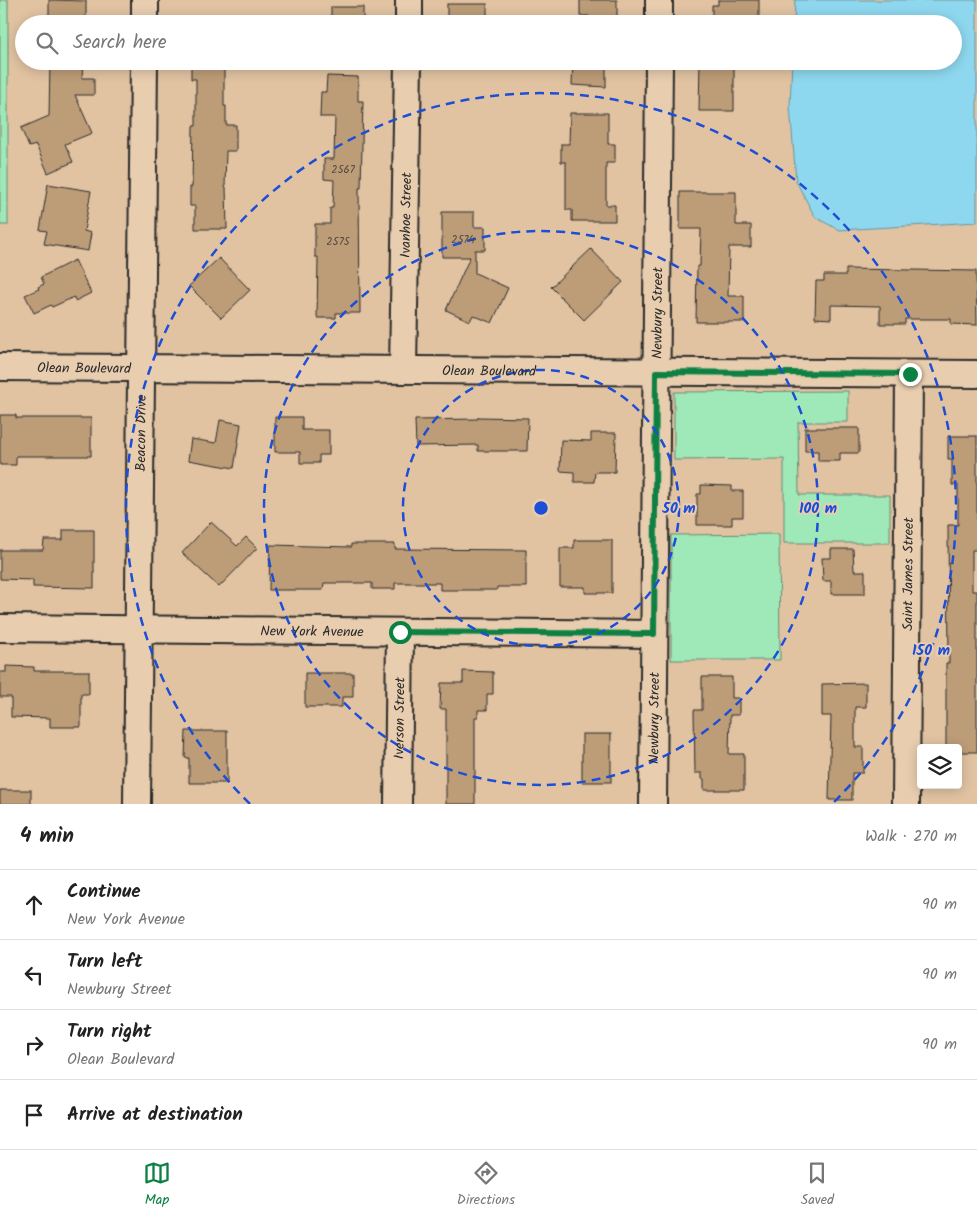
<!DOCTYPE html>
<meta charset="utf-8">
<style>
:root{--surface:#fff;--page:#f2f2f2;--text:#222;--muted:#767676;--line:#e0e0e0;--accent:#0b8043}
body{margin:0;font-family:Kalam,sans-serif;background:var(--page);color:var(--text)}
.controls{position:absolute;right:15px;bottom:15px;display:grid;overflow:hidden;border-radius:5px;box-shadow:0 2px 12px #0003}
.controls button{width:45px;height:45px;display:grid;place-items:center;padding:0;border:0;border-bottom:1px solid var(--line);background:var(--surface);color:var(--text);font:25px sans-serif}
.stop{position:absolute;width:15px;height:15px;margin:-11px;border:4px solid #0b8043;border-radius:50%;background:#fff}
.stop.end{background:#0b8043;border-color:#fff;box-shadow:0 1px 5px #0008}
.list{margin:0;padding:0;list-style:none}
h2{display:flex;justify-content:space-between;align-items:center;height:65px;margin:0;padding:0 20px;font-size:21px}
h2 small{font-size:16px;font-weight:400;color:var(--muted)}
.list li{display:grid;grid-template-columns:32px 1fr auto;gap:15px;align-items:center;box-sizing:border-box;height:70px;padding:0 20px;border-top:1px solid var(--line)}
.list b{display:block;font-size:19px;white-space:nowrap}
.list p{margin:0;font-size:16px;white-space:nowrap;color:var(--muted)}
.list em{font-size:16px;font-style:normal;color:var(--muted)}
.icon{flex:none;width:28px;height:28px;fill:none;stroke:currentColor;stroke-width:2;stroke-linecap:round;stroke-linejoin:round}
.map{position:relative;flex:none;width:977px;height:804px;overflow:hidden}
.search{position:absolute;background:var(--surface);box-shadow:0 2px 12px #0003;left:15px;right:15px;top:15px;height:55px;display:flex;align-items:center;gap:12px;box-sizing:border-box;padding:0 18px;border-radius:28px;color:var(--muted);font-size:19px}
.sheet{height:345px;background:var(--surface)}
nav{display:flex;justify-content:space-around;align-items:center;box-sizing:border-box;height:70px;border-top:1px solid var(--line);background:var(--surface);font-size:14px;color:var(--muted)}
nav a{display:grid;justify-items:center;gap:2px}
nav .on{color:var(--accent)}
.map>svg:first-child{display:block}
</style>
<div class="map">
<svg width="977" height="804" viewBox="0 0 977 804">
<rect width="100%" height="100%" fill="#e1c3a2"/>
<filter id="ink" filterUnits="userSpaceOnUse"><feTurbulence type="fractalNoise" baseFrequency=".02" numOctaves="2"/><feDisplacementMap in="SourceGraphic" scale="10" xChannelSelector="R" yChannelSelector="G"/><feConvolveMatrix kernelMatrix="1 2 1 2 8 2 1 2 1" color-interpolation-filters="sRGB"/></filter>
<g filter="url(#ink)">
<g fill="#9fe9b8" stroke="#658a72">
<rect x="0" y="0" width="8" height="225"/>
<path d="M848 391V422H798L799 495H890V543H784V459L674 460V392Z"/>
<path d="M779 534 780 660H671V535Z"/>
</g>
<path fill="#8ed8ef" stroke="#6693a1" d="M795 0H977V222L839 230 815 217 796 181 790 106 792 61H953V24H794Z"/>
<g fill="#bd9d78" stroke="#2b2b2b">
<path d="M49 0 86 1V21H49Z"/>
<path d="M580 0H617V24L589 23V16H580Z"/>
<path d="M718 0H759V24H712V5H718Z"/>
<rect x="447" y="4" width="40" height="20"/>
<rect x="331" y="7" width="32" height="17"/>
<path d="M50 61H83L82 78H94V95H75L92 133 65 144 73 162 48 173 36 145 29 147 21 128 49 116Z"/>
<path d="M191 61H224V106H226V125H236V151H226L225 187H226L227 229H195V206H190V187H192L193 126H196V79H191Z"/>
<path d="M573 61H606V87L572 85Z"/>
<path d="M700 61H734V111H699Z"/>
<path d="M327 76 358 77V101H363L361 188H359L360 313H336V318H317L318 257H315V224H330V208H333L334 180 324 179V159H334L335 117H320L321 92H326Z"/>
<path d="M570 113H608V144H615V163H606V205H615V221H572V210H566V162H561V144H569Z"/>
<path d="M48 184 91 191 84 231 91 233 88 251 44 244 47 231 40 230Z"/>
<path d="M680 192H736V225H751V247H729L728 296H744V322H696L697 266H700L701 229H680Z"/>
<path d="M442 212H474V227H485V250H475V273L508 288 492 323 473 315 470 321 446 310 470 257H442Z"/>
<path d="M591 249 623 282 584 320 551 287Z"/>
<path d="M219 258 250 290 221 318 189 286Z"/>
<path d="M75 260 91 293 75 301 74 297 52 307 51 305 34 313 25 295 39 289 38 287 44 284 41 277Z"/>
<path d="M846 269 976 271 977 325 951 324V319H905V324H880V306L831 305V319L815 318 816 281H824V275H846Z"/>
<path d="M0 415H16V418H91V456H16V465H0Z"/>
<path d="M275 417H302V430H329V455H319V463H300V452H275Z"/>
<path d="M478 417 528 418 527 451H478V445L416 446 415 420 478 419Z"/>
<path d="M220 420 241 424 234 468 188 460 191 439 216 443Z"/>
<path d="M805 428H859V453H840V461H818V451H805Z"/>
<path d="M591 433H616L615 472H595L594 482H574V472L560 471 561 440 591 441Z"/>
<path d="M948 436H977V550H972V591H977V752H958V748H946V663H949L948 525H958V485H952V460H948Z"/>
<path d="M701 485 732 486V491H743V517H732V525H697V494H701Z"/>
<path d="M211 522 237 546 246 537 257 548 219 587 182 553Z"/>
<path d="M63 530H94V588L33 587V580L0 579V550H43L44 540H63Z"/>
<path d="M574 540H612V593H585V587H560V548H574Z"/>
<path d="M351 544H395V549L526 550V587H497V590H440V583H395V589H372V583H324L323 590H269L270 545 351 547Z"/>
<path d="M831 549H853L854 571H865V594H831V581H823L822 558H831Z"/>
<path d="M6 666 34 667V671H89V694H81V727H50V718L11 717V697H0V672H6Z"/>
<path d="M463 671 493 672V694H487V710H478V717H475V804H446V709H440L441 683H463Z"/>
<path d="M305 673H353V697H342V707H305Z"/>
<path d="M702 677H732V698H739V715H730L729 754H744V790H704V779H702V773H695L694 710H702Z"/>
<path d="M866 683V707H855V747H863V773H852V800H829L831 716H822V684Z"/>
<path d="M186 731H227V783H189V758H185Z"/>
<rect x="582" y="734" width="29" height="48"/>
<rect x="0" y="790" width="31" height="14"/>
</g>
<g fill="none" stroke-linecap="round" stroke-linejoin="round">
<defs>
<g id="minor">
<path d="M145 24V0"/>
<path d="M409 24V0"/>
<path d="M659 24V0"/>
<path id="s1" d="M0 367 977 374"/>
<path id="s2" d="M403 370 408 61"/>
<path id="s3" d="M0 628 654 634"/>
<path id="s4" d="M137 804 144 61"/>
<path id="s5" d="M398 804 400 632"/>
<path id="s6" d="M653 804 659 61"/>
<path id="s7" d="M906 804 909 374"/>
</g>
</defs>
<use href="#minor" stroke="#2b2b2b" stroke-width="30"/>
<use href="#minor" stroke="#e8cdaf" stroke-width="26"/>
</g>
</g>
<g fill="none" stroke-linecap="round" stroke-linejoin="round" filter="url(#ink)">
<path stroke="#0b8043" stroke-width="6" d="M400 632 654 634 656 372 910 374"/>
</g>
<g fill="none" stroke="#1d4ed8" stroke-width="2.5" stroke-dasharray="9 6">
<circle cx="541" cy="508" r="138"/>
<circle cx="541" cy="508" r="277"/>
<path d="M250 804A415 415 0 1 1 832 804"/>
</g>
<g text-anchor="middle" stroke-width="4" stroke-linejoin="round" paint-order="stroke">
<g font-size="11" fill="#50483e">
<text x="343" y="173">2567</text>
<text x="463" y="243">2574</text>
<text x="338" y="245">2575</text>
</g>
<g font-size="14" fill="#2b2b2b" stroke="#e8cdaf">
<text dy="5" stroke="none"><textPath href="#s2" startOffset="155">Ivanhoe Street</textPath></text>
<text dy="5" stroke="none"><textPath href="#s6" startOffset="491">Newbury Street</textPath></text>
<text dy="5" stroke="none"><textPath href="#s1" startOffset="84">Olean Boulevard</textPath></text>
<text dy="5" stroke="none"><textPath href="#s1" startOffset="489">Olean Boulevard</textPath></text>
<text dy="5" stroke="none"><textPath href="#s4" startOffset="371">Beacon Drive</textPath></text>
<text dy="5" stroke="none"><textPath href="#s7" startOffset="230">Saint James Street</textPath></text>
<text dy="5" stroke="none"><textPath href="#s3" startOffset="312">New York Avenue</textPath></text>
<text dy="5" stroke="none"><textPath href="#s5" startOffset="86">Iverson Street</textPath></text>
<text dy="5" stroke="none"><textPath href="#s6" startOffset="86">Newbury Street</textPath></text>
</g>
</g>
<circle cx="541" cy="508" r="8" fill="#1d4ed8" stroke="#e8cdaf" stroke-width="2.5"/>
<g font-size="15" text-anchor="middle" font-weight="bold" fill="#1d4ed8" stroke="#e8cdaf" stroke-width="4" stroke-linejoin="round" paint-order="stroke">
<text x="679" y="513">50 m</text>
<text x="818" y="513">100 m</text>
<text x="931" y="655">150 m</text>
</g>
</svg>
<div class="controls">
<button><svg class="icon" aria-label="layers" viewBox="0 0 24 24"><path d="M12 4l9 5-9 5-9-5zM3 14l9 5 9-5"/></svg></button>
</div>
<div class="stop" style="left:400px;top:632px"></div>
<div class="stop end" style="left:910px;top:374px"></div>
<div class="search"><svg class="icon" aria-label="search" viewBox="0 0 24 24"><circle cx="10" cy="10" r="6"/><path d="M15 15l6 6"/></svg>Search here</div>
</div>
<section class="sheet">
<h2>4 min<small>Walk · 270 m</small></h2>
<ul class="list">
<li><svg class="icon" aria-label="ahead" viewBox="0 0 24 24"><path d="M12 20V5M6 11l6-6 6 6"/></svg><div><b>Continue</b><p>New York Avenue</p></div><em>90 m</em></li>
<li><svg class="icon" aria-label="left" viewBox="0 0 24 24"><path d="M17 20v-9H6M10 6l-5 5 5 5"/></svg><div><b>Turn left</b><p>Newbury Street</p></div><em>90 m</em></li>
<li><svg class="icon" aria-label="right" viewBox="0 0 24 24"><path d="M7 20v-9h11M14 6l5 5-5 5"/></svg><div><b>Turn right</b><p>Olean Boulevard</p></div><em>90 m</em></li>
<li><svg class="icon" aria-label="arrive" viewBox="0 0 24 24"><path d="M6 21V4h12l-3 4 3 4H6"/></svg><div><b>Arrive at destination</b></div></li>
</ul>
</section>
<nav>
<a class="on"><svg class="icon" aria-label="map" viewBox="0 0 24 24"><path d="M3 6l6-2 6 2 6-2v14l-6 2-6-2-6 2zM9 4v14M15 6v14"/></svg>Map</a>
<a><svg class="icon" aria-label="directions" viewBox="0 0 24 24"><path d="M12 3l9 9-9 9-9-9zM9 14v-3h6M13 9l2 2-2 2"/></svg>Directions</a>
<a><svg class="icon" aria-label="saved" viewBox="0 0 24 24"><path d="M7 4h10v16l-5-4-5 4z"/></svg>Saved</a>
</nav>
